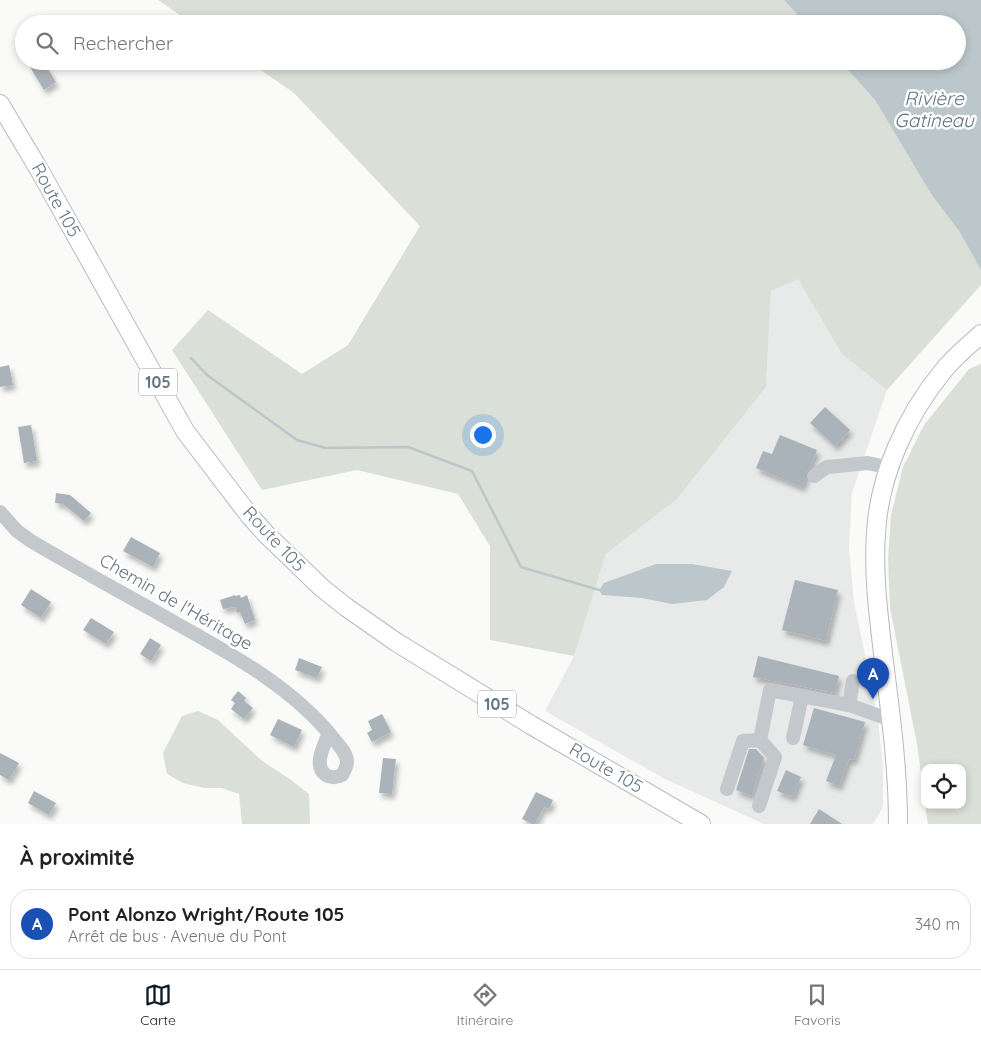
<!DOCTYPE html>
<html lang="fr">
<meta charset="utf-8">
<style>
:root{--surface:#fff;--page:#f2f2f2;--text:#222;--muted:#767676;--line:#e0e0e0;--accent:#111827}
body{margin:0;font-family:Quicksand,sans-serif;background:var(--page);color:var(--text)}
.controls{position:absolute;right:15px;bottom:15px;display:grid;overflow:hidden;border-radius:10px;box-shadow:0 2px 8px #0003}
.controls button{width:45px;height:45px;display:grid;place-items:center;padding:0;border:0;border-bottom:1px solid var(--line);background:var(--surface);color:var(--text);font:25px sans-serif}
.you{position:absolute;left:482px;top:434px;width:18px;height:18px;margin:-12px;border:4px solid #fff;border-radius:50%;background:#1a73e8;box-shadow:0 0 0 8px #1a73e833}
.badge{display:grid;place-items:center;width:32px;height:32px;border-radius:50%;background:var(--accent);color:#fff;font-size:16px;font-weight:700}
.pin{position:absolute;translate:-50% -41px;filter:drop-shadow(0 1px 2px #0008)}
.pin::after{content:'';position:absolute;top:26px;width:18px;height:15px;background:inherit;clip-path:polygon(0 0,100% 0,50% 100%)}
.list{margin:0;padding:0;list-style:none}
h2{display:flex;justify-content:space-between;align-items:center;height:65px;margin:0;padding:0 20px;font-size:21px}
h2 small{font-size:16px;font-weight:400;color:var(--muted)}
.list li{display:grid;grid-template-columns:32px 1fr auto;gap:15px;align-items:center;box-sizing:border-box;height:70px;margin:0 10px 10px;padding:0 10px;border:1px solid var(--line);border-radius:20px}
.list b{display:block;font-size:19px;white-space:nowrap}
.list p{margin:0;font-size:16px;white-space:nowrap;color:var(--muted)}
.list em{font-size:16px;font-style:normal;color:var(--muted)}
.icon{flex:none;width:28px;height:28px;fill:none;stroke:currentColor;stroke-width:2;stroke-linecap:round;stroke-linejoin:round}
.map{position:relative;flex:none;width:981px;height:824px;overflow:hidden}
.search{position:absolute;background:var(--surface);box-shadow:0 2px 8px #0003;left:15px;right:15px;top:15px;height:55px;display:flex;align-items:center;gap:12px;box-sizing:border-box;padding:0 18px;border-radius:28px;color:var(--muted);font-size:19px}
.sheet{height:145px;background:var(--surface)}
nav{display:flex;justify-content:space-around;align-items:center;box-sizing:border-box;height:70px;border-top:1px solid var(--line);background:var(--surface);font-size:14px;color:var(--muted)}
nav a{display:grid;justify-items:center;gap:2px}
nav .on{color:var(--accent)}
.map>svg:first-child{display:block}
</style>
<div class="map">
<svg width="981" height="824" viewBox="0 0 981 824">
<defs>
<filter id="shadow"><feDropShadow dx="3" dy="5" stdDeviation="2.5" flood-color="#0004"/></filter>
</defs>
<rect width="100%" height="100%" fill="#fafaf8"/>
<path fill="#e8e9e9" d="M798 278 842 354 887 390 852 493 849 548 854 602 878 718 883 770V807L873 824H764L665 779 545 711 574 656 606 554 677 499 766 387 771 291Z"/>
<g fill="#dadfd7">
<path d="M158 0H784L806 24H193Z"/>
<path d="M248 61H840L875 100 931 194 959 231 981 270V285L887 390 842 354 798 279 771 291 766 387 677 499 606 554 574 656 490 640V546L458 494 357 470 262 490 172 350 208 310 302 374 348 345 420 226 294 93Z"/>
<path d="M981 364V824H928L925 805H962V768H925V801L917 744 890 608 888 559 891 515 903 467 924 425 969 369Z"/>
<path d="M198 711 218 720 261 760 291 780 309 794 310 824H242L239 794 222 788H204L183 783 167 774 163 753 182 716Z"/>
</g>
<g fill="#bbc7cb">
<path d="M784 0H981V270L959 231 931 194 875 100 840 61H957V24H806Z"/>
<path d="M656 564H692L732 571 724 587 707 600 672 604 642 598 602 595 599 590 604 583Z"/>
</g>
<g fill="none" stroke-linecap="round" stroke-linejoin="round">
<path stroke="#bbc7cb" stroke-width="2.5" d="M191 358 207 375 297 440 326 448 408 447 472 471 521 567 599 590"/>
</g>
<g fill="#aab3b9" filter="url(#shadow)">
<path d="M39 61H43L56 82 44 90 30 67Z"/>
<path d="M9 365 13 385 0 387V367Z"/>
<path d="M825 407 850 430 835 446 810 423Z"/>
<path d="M31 425 37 461 24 463 18 427Z"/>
<path d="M780 435 817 450 810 468 806 473V478L802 487 756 468 763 451 772 454Z"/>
<path d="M56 493 70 495 91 513 84 521 63 504 55 503Z"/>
<path d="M131 537 160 553 153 567 123 551Z"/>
<path d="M795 580 838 590 826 641 782 630Z"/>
<path d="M31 589 51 602 41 618 21 605Z"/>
<path d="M235 595V596L240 595 241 598 247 595 255 620 245 624 240 612 237 613 235 607 223 609 220 600Z"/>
<path d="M91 618 114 632 106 644 83 630Z"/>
<path d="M150 638 161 645 151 661 140 654Z"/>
<path d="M758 656 839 676 835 693 753 677Z"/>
<path d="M299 658 322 667 317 678 295 670Z"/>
<path d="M238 691 246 698 244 701 253 708 244 719 231 709 235 703 231 700Z"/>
<path d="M814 708 865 722 854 760 849 759 839 786 826 781 836 755 803 745Z"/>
<path d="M382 714 391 732 372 742 367 733 372 730 368 721Z"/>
<path d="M278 719 302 730 294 747 270 735Z"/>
<path d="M749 749H756L764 758 752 796 736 790Z"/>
<path d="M0 753 19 763 9 780 0 775Z"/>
<path d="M383 758 396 759 392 794 379 793Z"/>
<path d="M786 770 801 777 793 797 777 791Z"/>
<path d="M34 791 56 803 49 815 28 803Z"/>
<path d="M536 792 553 800 549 809 544 807 535 824H532L522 819Z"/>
<path d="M819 809 842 824H810Z"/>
</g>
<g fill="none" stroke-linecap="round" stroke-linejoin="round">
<defs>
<g id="major">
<path d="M0 104 41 173 185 431 249 515 266 534 322 588 346 607 396 642 531 725 701 824"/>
<path d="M898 824C898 770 891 716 884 662 879 619 873 576 876 533 879 476 906 416 943 371 954 357 968 346 981 334"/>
</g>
</defs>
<use href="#major" stroke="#b5babe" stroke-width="20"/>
<g stroke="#c3c8cc" stroke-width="14">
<path d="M814 476 827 467 868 463 890 468"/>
<path d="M0 512 17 531 31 541C80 570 130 597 179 625 235 656 294 689 334 739 339 746 347 753 347 762 347 767 344 771 342 775 336 778 331 778 326 775 312 766 325 744 329 733"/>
<path d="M849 705 853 681"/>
<path d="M793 738 802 696"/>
<path d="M727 789 743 741 760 740"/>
<path d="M759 806 775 757 760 740 770 690 849 705 891 720"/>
</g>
<use href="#major" stroke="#fff" stroke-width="18"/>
</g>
<g text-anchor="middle" stroke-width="5" stroke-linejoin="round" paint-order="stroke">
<g fill="#fff" stroke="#939fa8" stroke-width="1">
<rect x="139" y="368.5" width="38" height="27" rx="4"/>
<rect x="478" y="690.5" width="38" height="27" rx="4"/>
</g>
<g font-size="16" font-weight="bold" fill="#657683">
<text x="158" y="388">105</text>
<text x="497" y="710">105</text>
</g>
<g font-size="18" fill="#657683" stroke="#fff">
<text transform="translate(56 200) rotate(61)" y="6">Route 105</text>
<text transform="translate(274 539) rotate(47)" y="6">Route 105</text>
<text transform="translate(176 602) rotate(30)" y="6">Chemin de l'Héritage</text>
<text transform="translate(606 768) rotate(30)" y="6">Route 105</text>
</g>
<g font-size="19" font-style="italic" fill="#60757c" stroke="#fff">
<text x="934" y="105">Rivière<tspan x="934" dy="22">Gatineau</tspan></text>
</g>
</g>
</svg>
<div class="controls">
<button><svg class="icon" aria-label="locate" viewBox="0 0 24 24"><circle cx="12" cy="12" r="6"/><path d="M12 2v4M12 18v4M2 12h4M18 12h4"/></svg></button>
</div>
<div class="you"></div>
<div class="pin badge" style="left:873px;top:699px;background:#1a4fb4">A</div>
<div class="search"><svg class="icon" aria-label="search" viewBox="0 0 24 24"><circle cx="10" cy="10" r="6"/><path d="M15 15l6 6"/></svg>Rechercher</div>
</div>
<section class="sheet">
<h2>À proximité<small></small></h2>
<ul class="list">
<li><span class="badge" style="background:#1a4fb4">A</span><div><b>Pont Alonzo Wright/Route 105</b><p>Arrêt de bus · Avenue du Pont</p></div><em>340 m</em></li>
</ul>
</section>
<nav>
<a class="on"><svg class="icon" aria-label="map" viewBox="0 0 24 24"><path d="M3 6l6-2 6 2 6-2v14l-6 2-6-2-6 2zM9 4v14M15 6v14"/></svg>Carte</a>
<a><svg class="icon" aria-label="directions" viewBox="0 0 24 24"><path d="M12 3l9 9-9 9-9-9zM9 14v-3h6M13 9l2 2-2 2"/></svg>Itinéraire</a>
<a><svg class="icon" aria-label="saved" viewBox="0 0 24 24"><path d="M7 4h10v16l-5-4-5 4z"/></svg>Favoris</a>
</nav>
